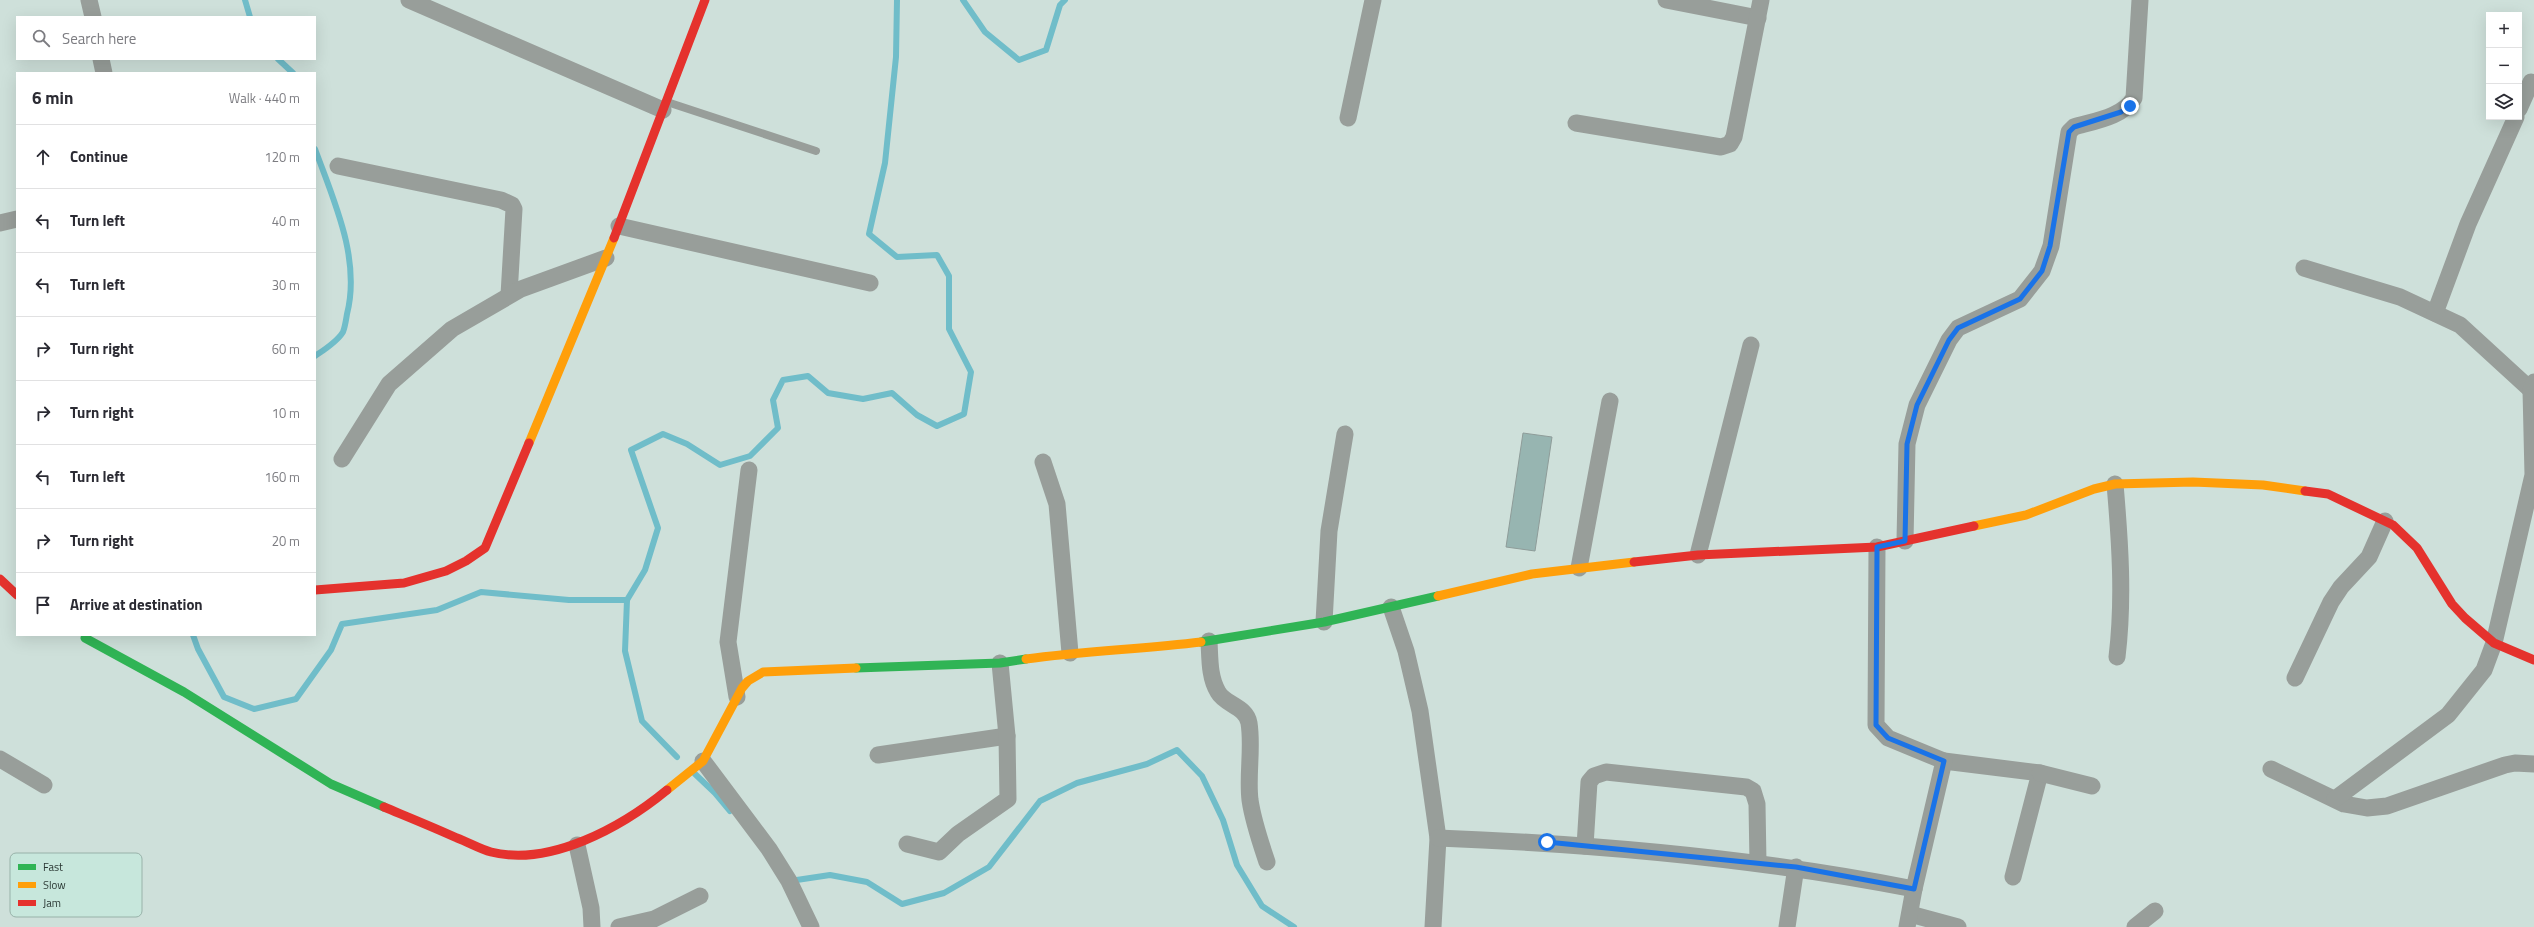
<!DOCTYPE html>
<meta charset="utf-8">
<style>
:root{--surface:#fff;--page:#f2f2f3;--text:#2b2b33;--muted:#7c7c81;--line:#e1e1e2}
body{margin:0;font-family:"Titillium Web",sans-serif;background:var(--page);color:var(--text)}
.controls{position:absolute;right:12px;top:12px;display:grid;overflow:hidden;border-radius:0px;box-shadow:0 4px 16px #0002}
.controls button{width:36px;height:36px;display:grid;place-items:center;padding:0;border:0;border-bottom:1px solid var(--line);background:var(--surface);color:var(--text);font:20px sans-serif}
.stop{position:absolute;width:12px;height:12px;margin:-9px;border:3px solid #1a73e8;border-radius:50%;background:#fff}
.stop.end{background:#1a73e8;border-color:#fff;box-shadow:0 1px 4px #0008}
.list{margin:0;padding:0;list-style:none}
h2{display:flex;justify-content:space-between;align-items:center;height:52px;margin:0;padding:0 16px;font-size:17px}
h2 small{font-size:13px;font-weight:400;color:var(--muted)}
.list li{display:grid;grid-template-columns:26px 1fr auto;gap:12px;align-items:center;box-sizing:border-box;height:64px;padding:0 16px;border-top:1px solid var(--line)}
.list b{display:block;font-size:15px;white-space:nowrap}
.list em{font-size:13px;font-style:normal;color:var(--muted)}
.icon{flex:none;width:22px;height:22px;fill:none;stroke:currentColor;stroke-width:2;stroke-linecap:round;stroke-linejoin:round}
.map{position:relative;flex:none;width:2534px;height:927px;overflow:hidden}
.search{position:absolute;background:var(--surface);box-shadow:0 4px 16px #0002;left:16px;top:16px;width:300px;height:44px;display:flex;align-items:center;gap:10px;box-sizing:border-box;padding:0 14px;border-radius:0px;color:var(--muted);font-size:15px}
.panel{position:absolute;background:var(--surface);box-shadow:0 4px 16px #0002;left:16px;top:72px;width:300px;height:564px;border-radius:0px}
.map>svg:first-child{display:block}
</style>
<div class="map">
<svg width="2534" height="927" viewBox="0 0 2534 927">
<rect width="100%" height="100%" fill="#cee0da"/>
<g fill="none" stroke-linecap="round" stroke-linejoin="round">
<g stroke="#70bdc9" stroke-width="6">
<path d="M245 0 250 17"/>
<path d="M963 0 985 32 1019 60 1046 50 1060 5 1065 0"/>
<path d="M278 59 293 73"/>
<path d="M315 149C334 201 361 259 347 314 346 320 345 327 343 332 337 342 324 350 315 356"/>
<path d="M193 635 198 649 224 697 254 709 296 699 331 650 342 624 437 610 481 592 569 600H627"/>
<path d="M677 757 642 721 625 651 627 600 645 570 658 528 631 450 663 434 687 444 720 465 750 456 778 428 773 400 783 380 808 376 828 393 863 399 892 393 917 415 937 426 964 414 971 372 949 329V276L937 255 897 257 869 234 885 163 896 57 897 0"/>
<path d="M695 774 715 793 730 811"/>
<path d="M790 881 830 875 867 882 902 904 944 893 989 867 1040 801 1077 783 1147 764 1177 750 1202 776 1223 820 1237 865 1262 906 1294 927"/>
</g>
</g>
<path fill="#97b5b1" stroke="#8e9c99" d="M1523 433 1552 437 1535 551 1506 547Z"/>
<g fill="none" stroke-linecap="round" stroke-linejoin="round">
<path stroke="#989e9a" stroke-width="8" d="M667 102 816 151"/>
<g stroke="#989e9a" stroke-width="17">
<path d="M89 0 93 17"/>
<path d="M409 0 663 110"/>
<path d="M1666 0 1758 18"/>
<path d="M101 59 104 73"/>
<path d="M2519 109 2531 82"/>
<path d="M1348 118 1373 0"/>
<path d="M1576 123 1721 147 1730 144 1734 137 1761 0"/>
<path d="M338 166 501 200 512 205 514 209 509 295"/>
<path d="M0 223 17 219"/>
<path d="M619 226 870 283"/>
<path d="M2304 268 2400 297 2460 325 2531 390"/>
<path d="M2435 313 2468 224 2516 117"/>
<path d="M342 459 389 384 452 329 521 289 606 258"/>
<path d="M1043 462 1057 504 1070 653"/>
<path d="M2115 484C2120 542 2124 599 2117 657"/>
<path d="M1905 541 1907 444 1917 405 1949 340 1958 328 2020 299 2042 271 2051 246 2069 132 2074 127C2094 121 2123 117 2134 98L2140 0"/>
<path d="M1698 555 1751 345"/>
<path d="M1579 568 1610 401"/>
<path d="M1391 607 1406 651 1420 711 1438 838 1433 927"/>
<path d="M1324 622 1329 531 1345 434"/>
<path d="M1209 641C1210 658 1209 677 1218 692 1225 705 1246 706 1249 723 1253 748 1247 775 1250 800 1253 821 1260 841 1267 862"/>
<path d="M2295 678 2331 602 2341 587 2369 557 2385 521"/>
<path d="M737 697 728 642 749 470"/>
<path d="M878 755 1007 736"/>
<path d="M0 759 44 785"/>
<path d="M703 761 769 849 789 881 811 927"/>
<path d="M1944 761 2040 773 2013 877"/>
<path d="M2271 769 2344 804 2367 808 2387 806 2505 765 2515 763 2534 764"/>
<path d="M2040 773 2092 786"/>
<path d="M2335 799 2448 715 2484 670 2494 643 2533 475 2531 390 2534 382"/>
<path d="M1438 838C1597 844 1757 858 1914 889L1944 761 1888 738 1876 725 1877 547"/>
<path d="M907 844 939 852 958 834 1008 799 1007 736 1000 663"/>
<path d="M577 845 591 908 592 927"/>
<path d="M1585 846 1589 782 1594 776 1606 772 1746 787 1753 791 1757 804 1758 863"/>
<path d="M1910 914 1958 927"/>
<path d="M619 927 654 919 700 896"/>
<path d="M1787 927 1796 867"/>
<path d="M1907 927 1914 889"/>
<path d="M2135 927 2155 911"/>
</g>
<g stroke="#30b455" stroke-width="9">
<path d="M85 638 184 692 331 784 384 807"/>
<path d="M1201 642 1324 622 1438 596"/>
<path d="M856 668 1000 663 1026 659"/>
</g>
<g stroke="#ff9f0a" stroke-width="9">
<path d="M529 443 614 238"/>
<path d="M1974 526 2026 515 2094 489 2115 484 2193 482 2263 485 2305 491"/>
<path d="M1438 596 1532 574 1634 562"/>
<path d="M1026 659C1084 651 1143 649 1201 642"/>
<path d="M667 790 703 761 742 688 748 681 763 672 856 668"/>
</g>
<g stroke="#e5322d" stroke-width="9">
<path d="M614 238 705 0"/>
<path d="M2305 491 2328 494 2393 525 2417 548 2452 604 2465 618 2494 643 2534 660"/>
<path d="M1634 562 1698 555 1877 547 1974 526"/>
<path d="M0 579 17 595"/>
<path d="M315 590 404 583 446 571 466 561 485 548 529 443"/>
<path d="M384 807C408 817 433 827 457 838 468 842 480 849 491 852 550 867 622 827 667 790"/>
</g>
</g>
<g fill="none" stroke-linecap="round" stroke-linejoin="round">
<path stroke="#1a73e8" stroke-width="5" d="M1547 842 1796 867 1914 889 1944 761 1888 738 1876 725 1877 547 1905 541 1907 444 1917 405 1949 340 1958 328 2020 299 2042 271 2050 246 2069 132 2074 127 2121 112 2130 106"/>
</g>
<rect x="10" y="853" width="132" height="64" rx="6" fill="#c7e7dc" stroke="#98b2a9" stroke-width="1"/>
<rect x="18" y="864" width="18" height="6" fill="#30b455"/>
<rect x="18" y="882" width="18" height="6" fill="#ff9f0a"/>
<rect x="18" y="900" width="18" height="6" fill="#e5322d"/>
<g font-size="11" fill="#293632">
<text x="43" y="871">Fast</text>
<text x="43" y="889">Slow</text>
<text x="43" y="907">Jam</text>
</g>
</svg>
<div class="controls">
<button>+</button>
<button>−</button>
<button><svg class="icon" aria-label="layers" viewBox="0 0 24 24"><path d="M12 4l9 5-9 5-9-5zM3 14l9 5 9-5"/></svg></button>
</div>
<div class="stop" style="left:1547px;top:842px"></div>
<div class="stop end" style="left:2130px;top:106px"></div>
<div class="search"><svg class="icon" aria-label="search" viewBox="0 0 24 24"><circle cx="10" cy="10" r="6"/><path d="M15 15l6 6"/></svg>Search here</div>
<section class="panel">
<h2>6 min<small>Walk · 440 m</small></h2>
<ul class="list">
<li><svg class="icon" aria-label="ahead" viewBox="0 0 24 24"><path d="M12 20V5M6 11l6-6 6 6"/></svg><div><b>Continue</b></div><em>120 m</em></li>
<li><svg class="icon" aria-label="left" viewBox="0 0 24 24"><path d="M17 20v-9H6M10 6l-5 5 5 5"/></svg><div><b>Turn left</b></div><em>40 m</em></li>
<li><svg class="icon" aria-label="left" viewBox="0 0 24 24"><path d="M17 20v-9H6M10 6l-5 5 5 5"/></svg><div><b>Turn left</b></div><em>30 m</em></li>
<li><svg class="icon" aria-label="right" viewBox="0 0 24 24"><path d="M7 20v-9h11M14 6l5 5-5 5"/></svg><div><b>Turn right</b></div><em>60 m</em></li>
<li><svg class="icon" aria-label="right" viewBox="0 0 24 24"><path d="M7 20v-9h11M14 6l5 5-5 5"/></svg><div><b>Turn right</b></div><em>10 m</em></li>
<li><svg class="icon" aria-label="left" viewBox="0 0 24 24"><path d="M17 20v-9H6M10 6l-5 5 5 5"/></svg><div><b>Turn left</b></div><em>160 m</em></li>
<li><svg class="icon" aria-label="right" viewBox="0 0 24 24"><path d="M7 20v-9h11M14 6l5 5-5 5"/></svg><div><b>Turn right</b></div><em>20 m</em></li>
<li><svg class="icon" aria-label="arrive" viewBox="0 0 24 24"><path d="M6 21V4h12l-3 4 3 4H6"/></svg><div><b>Arrive at destination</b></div></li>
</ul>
</section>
</div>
